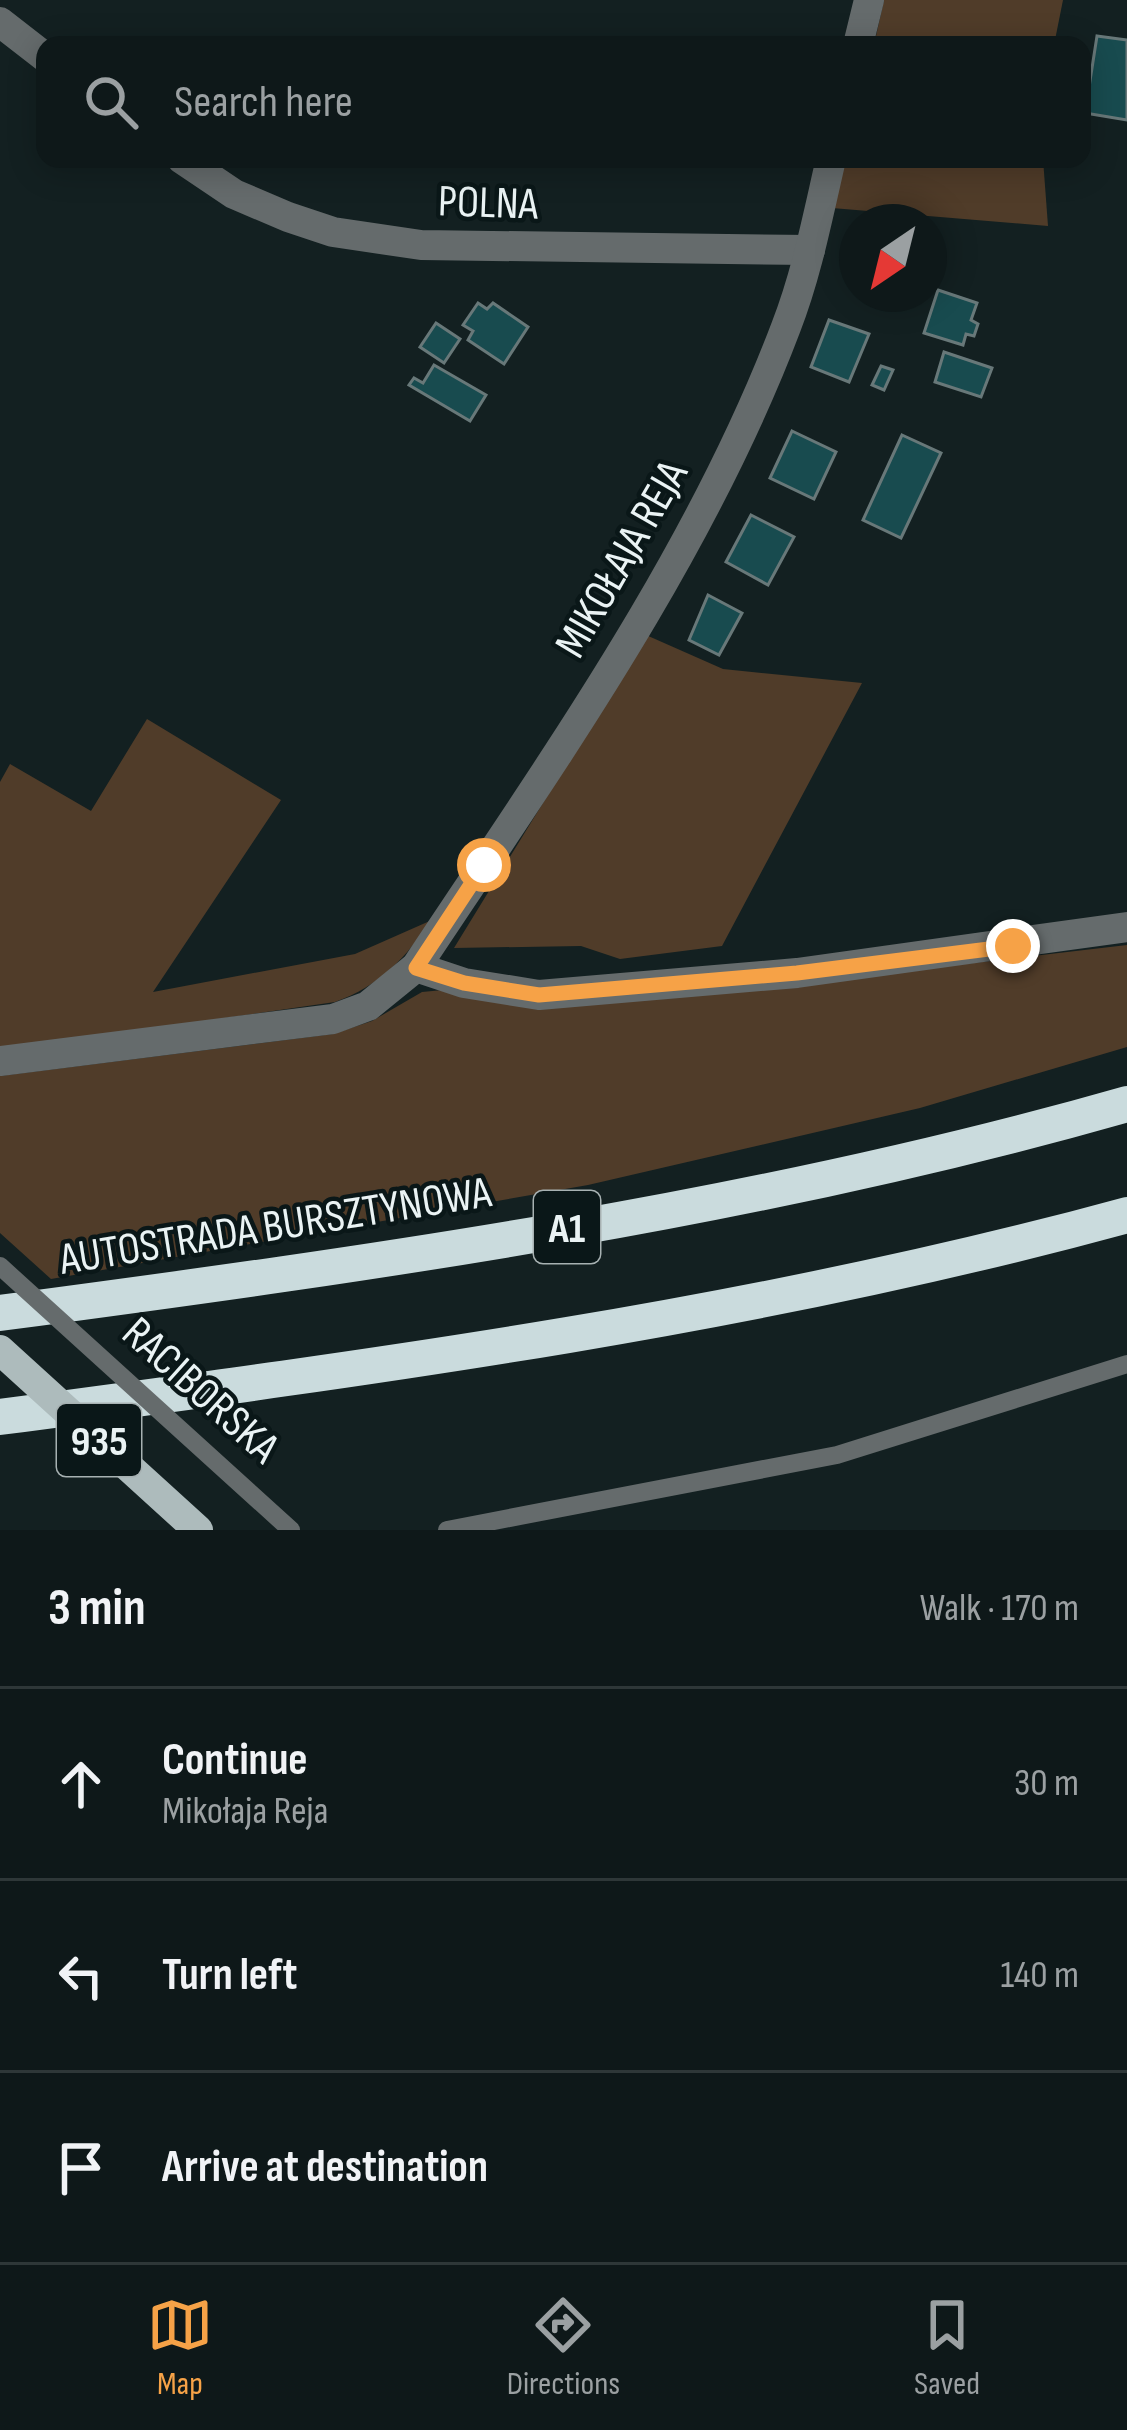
<!DOCTYPE html>
<meta charset="utf-8">
<style>
:root{--surface:#0e1819;--page:#172122;--text:#f1f3f6;--muted:#9ba0a2;--line:#2e3738;--accent:#f6a247}
body{margin:0;font-family:"Sofia Sans Condensed",sans-serif;background:var(--page);color:var(--text)}
.compass{position:absolute;left:839px;top:204px;width:108px;height:108px;border-radius:50%;background:var(--surface);box-shadow:0 6px 30px #0003;rotate:215deg}
.stop{position:absolute;width:36px;height:36px;margin:-27px;border:9px solid #f6a247;border-radius:50%;background:#fff}
.stop.end{background:#f6a247;border-color:#fff;box-shadow:0 3px 12px #0008}
.list{margin:0;padding:0;list-style:none}
h2{display:flex;justify-content:space-between;align-items:center;height:156px;margin:0;padding:0 48px;font-size:51px}
h2 small{font-size:39px;font-weight:400;color:var(--muted)}
.list li{display:grid;grid-template-columns:78px 1fr auto;gap:36px;align-items:center;box-sizing:border-box;height:192px;padding:0 48px;border-top:3px solid var(--line)}
.list b{display:block;font-size:45px;white-space:nowrap}
.list p{margin:0;font-size:39px;white-space:nowrap;color:var(--muted)}
.list em{font-size:39px;font-style:normal;color:var(--muted)}
.icon{flex:none;width:66px;height:66px;fill:none;stroke:currentColor;stroke-width:2;stroke-linecap:round;stroke-linejoin:round}
.map{position:relative;flex:none;width:1127px;height:1530px;overflow:hidden}
.search{position:absolute;background:var(--surface);box-shadow:0 6px 30px #0003;left:36px;right:36px;top:36px;height:132px;display:flex;align-items:center;gap:30px;box-sizing:border-box;padding:0 42px;border-radius:24px;color:var(--muted);font-size:45px}
.sheet{height:732px;background:var(--surface)}
nav{display:flex;justify-content:space-around;align-items:center;box-sizing:border-box;height:168px;border-top:3px solid var(--line);background:var(--surface);font-size:33px;color:var(--muted)}
nav a{display:grid;justify-items:center;gap:6px}
nav .on{color:var(--accent)}
.map>svg:first-child{display:block}
</style>
<div class="map">
<svg width="1127" height="1530" viewBox="0 0 1127 1530">
<rect width="100%" height="100%" fill="#132021"/>
<g fill="#503c29">
<path d="M884 0H1063L1054 45H874Z"/>
<path d="M845 159H1043L1048 226 832 208Z"/>
<path d="M646 635 723 669 862 683 722 946 620 959 581 946 454 948Z"/>
<path d="M147 719 281 800 153 992 355 954 432 920C405 958 380 986 335 1002L0 1051V782L10 764 91 811Z"/>
<path d="M1127 945V1047L920 1108 588 1185 51 1279 0 1233V1076L333 1034 372 1021 422 992 443 990 729 992Z"/>
</g>
<g fill="#184b4f" stroke="#687879" stroke-width="3">
<path d="M1097 36 1127 40V120L1085 113Z"/>
<path d="M938 290 977 303 971 320 978 324 974 336 966 334 963 345 924 333Z"/>
<path d="M478 303 487 309 493 303 528 327 504 364 468 340 473 331 463 325Z"/>
<path d="M829 320 869 334 849 382 811 367Z"/>
<path d="M436 323 460 339 444 363 420 347Z"/>
<path d="M944 352 992 368 981 397 935 382Z"/>
<path d="M434 365 486 395 470 421 409 385 414 378 423 383Z"/>
<path d="M881 366 893 370 884 390 872 385Z"/>
<path d="M792 431 836 452 814 499 770 478Z"/>
<path d="M902 435 941 453 901 538 863 520Z"/>
<path d="M751 515 794 537 768 585 726 562Z"/>
<path d="M708 595 742 613 719 655 689 640Z"/>
</g>
<g fill="none" stroke-linecap="round" stroke-linejoin="round">
<path stroke="#656b6c" stroke-width="18" d="M447 1530 837 1455 1127 1364"/>
<g stroke="#656b6c" stroke-width="30">
<path d="M0 22 45 57"/>
<path d="M182 159 234 194 288 217 333 232 421 245 810 250"/>
<path d="M416 967 464 983 539 995 797 973 1127 927"/>
</g>
<g stroke="#656b6c" stroke-width="30">
<path d="M858 45 869 0"/>
<path d="M0 1061 333 1019 368 1006 416 967C551 763 699 557 786 327 807 273 818 215 831 159"/>
</g>
<g stroke="#cadbdd" stroke-width="36">
<path d="M0 1313C378 1263 760 1209 1127 1104"/>
<path d="M0 1417C378 1367 759 1316 1127 1215"/>
</g>
<path stroke="#656b6c" stroke-width="18" d="M0 1266 291 1530"/>
<path stroke="#adbbbc" stroke-width="30" d="M0 1350 198 1530"/>
</g>
<g fill="none" stroke-linecap="round" stroke-linejoin="round">
<path stroke="#f6a247" stroke-width="15" d="M484 865 416 968 464 983 539 995 797 973 1013 946"/>
</g>
<g text-anchor="middle" stroke-width="9" stroke-linejoin="round" paint-order="stroke">
<g fill="#0a1718" stroke="#a7b1b2" stroke-width="3">
<rect x="534" y="1191" width="66" height="72" rx="9"/>
<rect x="57" y="1404" width="84" height="72" rx="9"/>
</g>
<g font-size="42" font-weight="bold" fill="#eaf3f4">
<text x="567" y="1242">A1</text>
<text x="99" y="1455">935</text>
</g>
<g font-size="45" fill="#eaf3f4" stroke="#0a1718">
<text transform="translate(488 201) rotate(2)" y="16">POLNA</text>
<text transform="translate(620 558) rotate(-60)" y="16">MIKOŁAJA REJA</text>
<text transform="translate(275 1224) rotate(-9)" y="16">AUTOSTRADA BURSZTYNOWA</text>
<text transform="translate(202 1389) rotate(42)" y="16">RACIBORSKA</text>
</g>
</g>
</svg>
<svg class="compass" viewBox="-18 -18 36 36"><path d="M0-13l5 13h-10z" fill="#e53935"/><path d="M0 13l5-13h-10z" fill="#9ba0a2"/></svg>
<div class="stop" style="left:484px;top:865px"></div>
<div class="stop end" style="left:1013px;top:946px"></div>
<div class="search"><svg class="icon" aria-label="search" viewBox="0 0 24 24"><circle cx="10" cy="10" r="6"/><path d="M15 15l6 6"/></svg>Search here</div>
</div>
<section class="sheet">
<h2>3 min<small>Walk · 170 m</small></h2>
<ul class="list">
<li><svg class="icon" aria-label="ahead" viewBox="0 0 24 24"><path d="M12 20V5M6 11l6-6 6 6"/></svg><div><b>Continue</b><p>Mikołaja Reja</p></div><em>30 m</em></li>
<li><svg class="icon" aria-label="left" viewBox="0 0 24 24"><path d="M17 20v-9H6M10 6l-5 5 5 5"/></svg><div><b>Turn left</b></div><em>140 m</em></li>
<li><svg class="icon" aria-label="arrive" viewBox="0 0 24 24"><path d="M6 21V4h12l-3 4 3 4H6"/></svg><div><b>Arrive at destination</b></div></li>
</ul>
</section>
<nav>
<a class="on"><svg class="icon" aria-label="map" viewBox="0 0 24 24"><path d="M3 6l6-2 6 2 6-2v14l-6 2-6-2-6 2zM9 4v14M15 6v14"/></svg>Map</a>
<a><svg class="icon" aria-label="directions" viewBox="0 0 24 24"><path d="M12 3l9 9-9 9-9-9zM9 14v-3h6M13 9l2 2-2 2"/></svg>Directions</a>
<a><svg class="icon" aria-label="saved" viewBox="0 0 24 24"><path d="M7 4h10v16l-5-4-5 4z"/></svg>Saved</a>
</nav>
